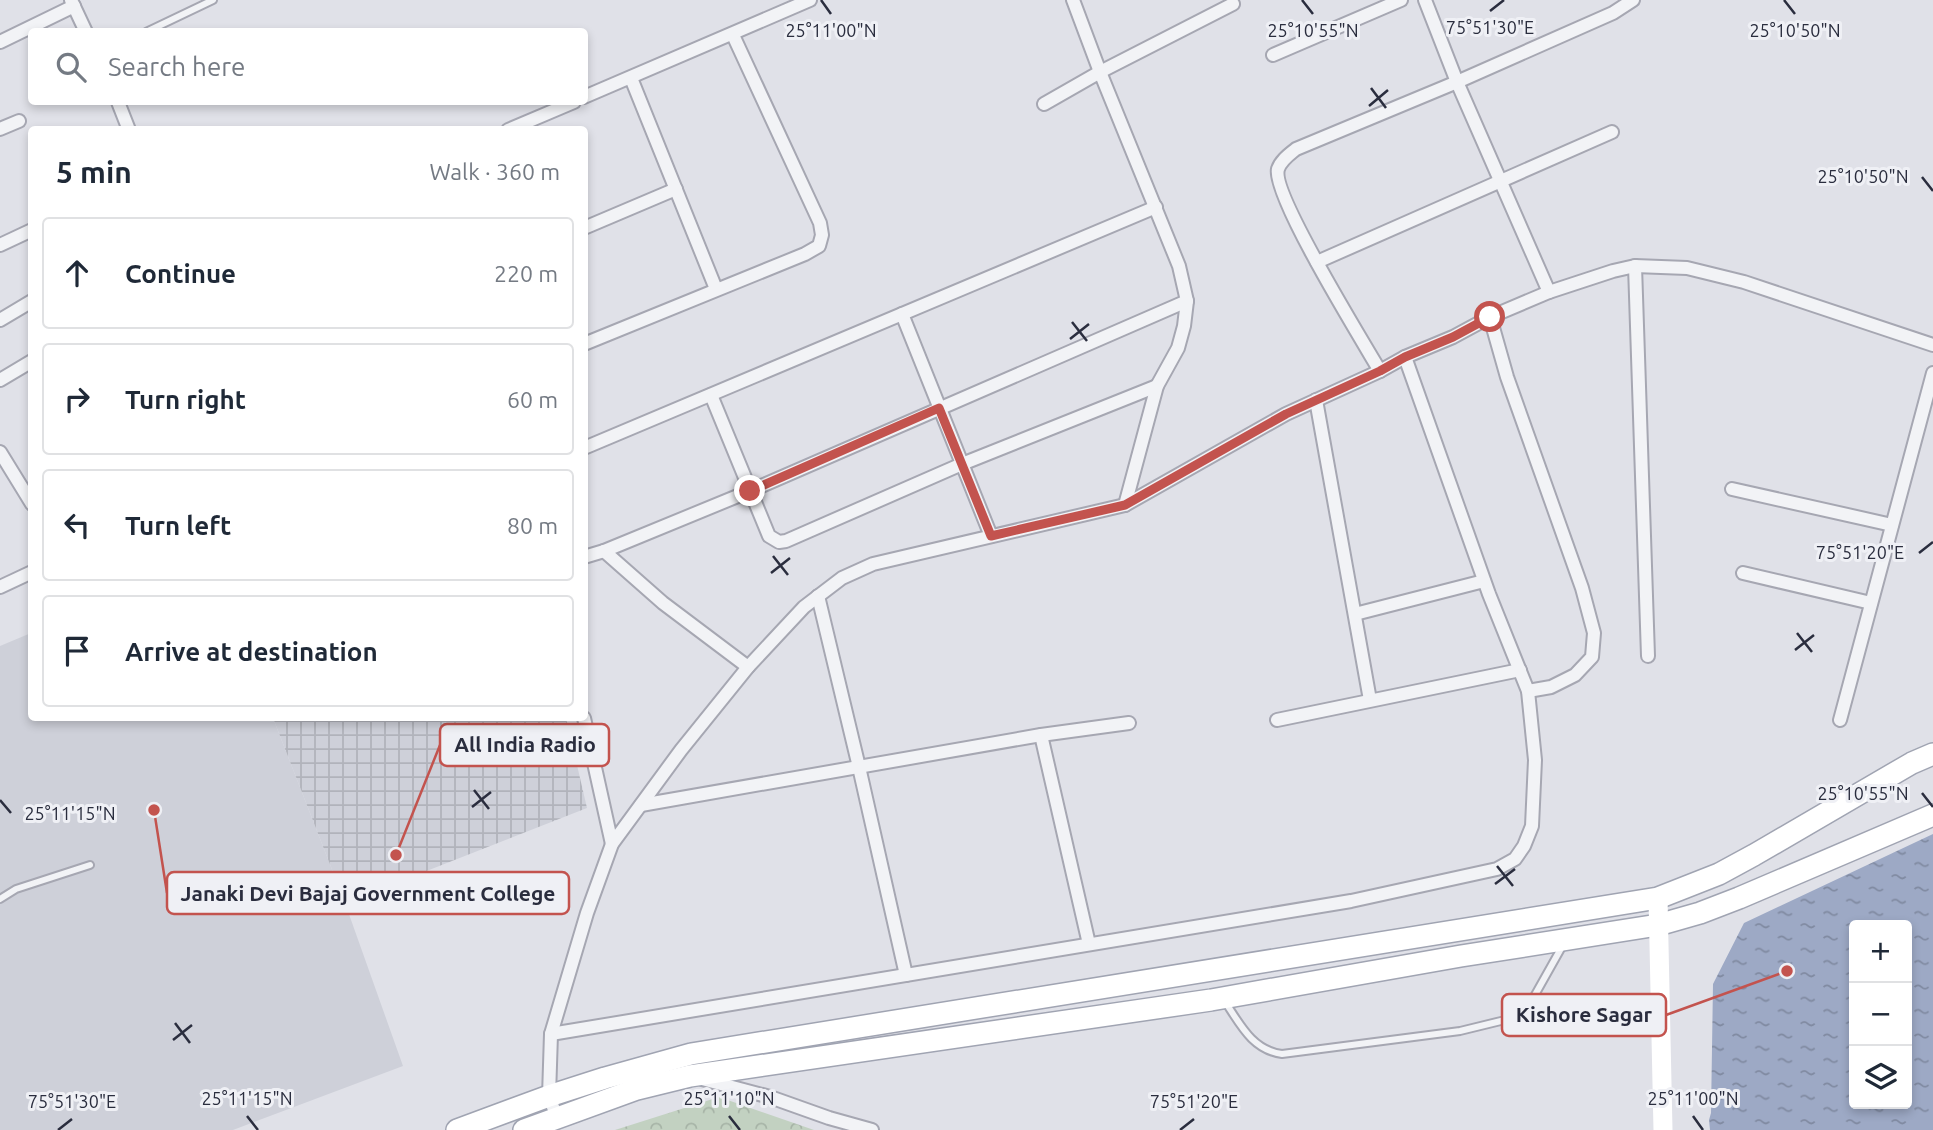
<!DOCTYPE html>
<meta charset="utf-8">
<style>
:root{--surface:#fff;--page:#f6f6f7;--text:#1f2937;--muted:#747a83;--line:#e0e1e3}
body{margin:0;font-family:Ubuntu,sans-serif;background:var(--page);color:var(--text)}
.controls{position:absolute;right:21px;bottom:21px;display:grid;overflow:hidden;border-radius:7px;box-shadow:0 4px 10px #0003}
.controls button{width:63px;height:63px;display:grid;place-items:center;padding:0;border:0;border-bottom:2px solid var(--line);background:var(--surface);color:var(--text);font:35px sans-serif}
.stop{position:absolute;width:21px;height:21px;margin:-16px;border:5px solid #c3534e;border-radius:50%;background:#fff}
.stop.end{background:#c3534e;border-color:#fff;box-shadow:0 2px 7px #0008}
.list{margin:0;padding:0;list-style:none}
h2{display:flex;justify-content:space-between;align-items:center;height:91px;margin:0;padding:0 28px;font-size:30px}
h2 small{font-size:23px;font-weight:400;color:var(--muted)}
.list li{display:grid;grid-template-columns:46px 1fr auto;gap:21px;align-items:center;box-sizing:border-box;height:112px;margin:0 14px 14px;padding:0 14px;border:2px solid var(--line);border-radius:7px}
.list b{display:block;font-size:26px;white-space:nowrap}
.list em{font-size:23px;font-style:normal;color:var(--muted)}
.icon{flex:none;width:38px;height:38px;fill:none;stroke:currentColor;stroke-width:2;stroke-linecap:round;stroke-linejoin:round}
.map{position:relative;flex:none;width:1933px;height:1130px;overflow:hidden}
.search{position:absolute;background:var(--surface);box-shadow:0 4px 10px #0003;left:28px;top:28px;width:560px;height:77px;display:flex;align-items:center;gap:18px;box-sizing:border-box;padding:0 24px;border-radius:7px;color:var(--muted);font-size:26px}
.panel{position:absolute;background:var(--surface);box-shadow:0 4px 10px #0003;left:28px;top:126px;width:560px;height:595px;border-radius:7px}
.map>svg:first-child{display:block}
</style>
<div class="map">
<svg width="1933" height="1130" viewBox="0 0 1933 1130">
<defs>
<pattern id="industrial-grid" width="8" height="8" patternUnits="userSpaceOnUse" patternTransform="scale(1.75)"><rect width="8" height="8" fill="#ced0d9"/><path d="M0 4h8M4 0v8" fill="none" stroke="#b1b3bb"/></pattern>
<pattern id="forest-crowns" width="20" height="18" patternUnits="userSpaceOnUse" patternTransform="scale(1.75)"><rect width="20" height="18" fill="#c2d1c1"/><path d="M2 6a3 3 0 1 1 6 0M12 15a3 3 0 1 1 6 0" fill="none" stroke="#a7b4a7"/></pattern>
<pattern id="water-ripples" width="26" height="14" patternUnits="userSpaceOnUse" patternTransform="scale(1.75)"><rect width="26" height="14" fill="#9da9c5"/><path d="M2 4q2-2 4 0t4 0M15 11q2-2 4 0t4 0" fill="none" stroke="#808aa1"/></pattern>
</defs>
<rect width="100%" height="100%" fill="#e0e1e8"/>
<path fill="#ced0d9" d="M31 633 32 718H273L345 903 403 1066 233 1130H0V646Z"/>
<path fill="url(#industrial-grid)" d="M273 718H566L587 808 345 903Z"/>
<path fill="url(#forest-crowns)" d="M719 1097 814 1130H615Z"/>
<path fill="url(#water-ripples)" fill-rule="evenodd" d="M1933 834V1130H1710L1709 1120 1711 1113 1713 984 1744 923ZM1854 925H1907V1104H1854Z"/>
<g fill="none" stroke-linecap="round" stroke-linejoin="round">
<defs>
<g id="lane">
<path d="M146 32 213 0"/>
<path d="M0 899 16 889 90 865"/>
<path d="M1224 1000C1240 1024 1252 1050 1282 1054L1460 1031 1505 1020 1531 1002 1563 945"/>
</g>
<g id="street">
<path d="M71 0 86 32"/>
<path d="M1073 0 1100 72 1179 266 1187 301 1184 326 1178 348 1157 386 1125 505"/>
<path d="M1425 0 1457 82 1549 292"/>
<path d="M0 42 74 6"/>
<path d="M1273 55 1401 0"/>
<path d="M631 78 716 289"/>
<path d="M584 97 810 0"/>
<path d="M118 102 129 130"/>
<path d="M1044 104 1100 72 1233 4"/>
<path d="M0 129 19 121"/>
<path d="M508 130 574 102"/>
<path d="M584 228 676 189"/>
<path d="M0 245 32 230"/>
<path d="M1317 262 1612 132"/>
<path d="M1635 266 1648 656"/>
<path d="M902 314 991 536"/>
<path d="M1490 317 1507 377 1582 588 1594 633 1592 657 1575 675 1551 687 1528 691"/>
<path d="M0 320 32 301"/>
<path d="M584 344 805 254 819 246 822 235 820 223 733 35"/>
<path d="M1380 371C1363 342 1271 193 1278 169 1281 160 1290 154 1296 149L1457 82 1613 13 1633 0"/>
<path d="M0 380 32 361"/>
<path d="M711 395 769 536 779 542 786 541 962 464 1157 386"/>
<path d="M1316 400 1370 700"/>
<path d="M584 448 1156 207"/>
<path d="M0 452 32 504"/>
<path d="M1732 489 1892 525"/>
<path d="M604 551 663 603 748 667"/>
<path d="M584 557 604 551 750 491 1187 301"/>
<path d="M1743 573 1871 603"/>
<path d="M0 587 32 572"/>
<path d="M818 596 859 767 906 975"/>
<path d="M1355 614 1484 581"/>
<path d="M584 718 612 844"/>
<path d="M1277 720 1520 670"/>
<path d="M1840 720 1933 373"/>
<path d="M1041 735 1089 944"/>
<path d="M641 805 1041 735 1129 723"/>
<path d="M551 1034 1351 901 1497 869 1515 859 1524 846 1532 826 1535 760 1528 691 1489 594 1405 357"/>
<path d="M702 1079 770 1097 829 1118 872 1130"/>
<path d="M557 1118 549 1096 551 1034 587 913 612 844 681 750 748 667 804 607 842 578 873 564 1125 505 1286 414 1380 371 1405 357 1453 337 1490 317 1549 292 1613 271 1635 266 1687 268 1744 282 1933 345"/>
</g>
<g id="primary">
<path d="M457 1130 549 1096 605 1078 691 1054 1658 898 1719 874 1754 855 1912 763 1933 754"/>
<path d="M524 1130 637 1089 690 1076 1211 1000 1461 956 1658 925 1700 913 1739 898 1933 815"/>
</g>
</defs>
<use href="#lane" stroke="#a6a7b2" stroke-width="10"/>
<use href="#street" stroke="#a6a7b2" stroke-width="16"/>
<use href="#primary" stroke="#a0a4b2" stroke-width="24"/>
<use href="#lane" stroke="#f2f3f6" stroke-width="6"/>
<use href="#street" stroke="#f2f3f6" stroke-width="12"/>
<path stroke="#fff" stroke-width="19" d="M1658 898 1663 1130"/>
<use href="#primary" stroke="#fff" stroke-width="21"/>
</g>
<g fill="none" stroke-linecap="round" stroke-linejoin="round">
<path stroke="#c3534e" stroke-width="9" d="M750 491 939 408 991 536 1125 505 1286 414 1380 371 1405 357 1453 337 1490 317"/>
</g>
<path fill="none" stroke="#2a2d3e" stroke-width="2.5" d="M821 0 831 14M1302 0 1313 14M1784 0 1795 14M1490 11 1504 0M1371 88 1386 108M1369 106 1388 90M1922 177 1933 191M1072 322 1087 341M1070 339 1089 324M1919 553 1933 542M773 556 788 575M771 573 790 558M1797 633 1812 652M1795 650 1814 635M474 790 489 809M1922 793 1933 807M0 800 11 813M472 807 491 792M1497 866 1513 886M1495 884 1515 869M175 1023 190 1043M173 1040 192 1025M247 1116 258 1130M729 1116 740 1130M1693 1116 1703 1130M58 1130 72 1119M1180 1130 1194 1119"/>
<g font-size="18" text-anchor="middle" fill="#2a2d3e" stroke="#eff0f5" stroke-width="6" stroke-linejoin="round" paint-order="stroke">
<text x="1490" y="34">75°51'30"E</text>
<text x="1795" y="37">25°10'50"N</text>
<text x="831" y="37">25°11'00"N</text>
<text x="1313" y="37">25°10'55"N</text>
<text x="1863" y="183">25°10'50"N</text>
<text x="1860" y="559">75°51'20"E</text>
<text x="1863" y="800">25°10'55"N</text>
<text x="70" y="820">25°11'15"N</text>
<text x="247" y="1105">25°11'15"N</text>
<text x="729" y="1105">25°11'10"N</text>
<text x="1693" y="1105">25°11'00"N</text>
<text x="72" y="1108">75°51'30"E</text>
<text x="1194" y="1108">75°51'20"E</text>
</g>
<path fill="none" stroke="#c3534e" stroke-width="2.5" d="M396 855L440 745M154 810L167 893M1787 971L1666 1015"/>
<g fill="#c3534e" stroke="#eff0f5" stroke-width="2.5">
<circle cx="396" cy="855" r="7"/>
<circle cx="154" cy="810" r="7"/>
<circle cx="1787" cy="971" r="7"/>
</g>
<g fill="#eff0f5" stroke="#c3534e" stroke-width="2.5">
<rect x="440" y="724" width="169" height="42" rx="7"/>
<rect x="167" y="872" width="402" height="42" rx="7"/>
<rect x="1502" y="994" width="164" height="42" rx="7"/>
</g>
<g font-size="21" text-anchor="middle" font-weight="bold" fill="#2a2d3e">
<text x="525" y="752">All India Radio</text>
<text x="368" y="901">Janaki Devi Bajaj Government College</text>
<text x="1584" y="1022">Kishore Sagar</text>
</g>
</svg>
<div class="controls">
<button>+</button>
<button>−</button>
<button><svg class="icon" aria-label="layers" viewBox="0 0 24 24"><path d="M12 4l9 5-9 5-9-5zM3 14l9 5 9-5"/></svg></button>
</div>
<div class="stop" style="left:1490px;top:317px"></div>
<div class="stop end" style="left:750px;top:491px"></div>
<div class="search"><svg class="icon" aria-label="search" viewBox="0 0 24 24"><circle cx="10" cy="10" r="6"/><path d="M15 15l6 6"/></svg>Search here</div>
<section class="panel">
<h2>5 min<small>Walk · 360 m</small></h2>
<ul class="list">
<li><svg class="icon" aria-label="ahead" viewBox="0 0 24 24"><path d="M12 20V5M6 11l6-6 6 6"/></svg><div><b>Continue</b></div><em>220 m</em></li>
<li><svg class="icon" aria-label="right" viewBox="0 0 24 24"><path d="M7 20v-9h11M14 6l5 5-5 5"/></svg><div><b>Turn right</b></div><em>60 m</em></li>
<li><svg class="icon" aria-label="left" viewBox="0 0 24 24"><path d="M17 20v-9H6M10 6l-5 5 5 5"/></svg><div><b>Turn left</b></div><em>80 m</em></li>
<li><svg class="icon" aria-label="arrive" viewBox="0 0 24 24"><path d="M6 21V4h12l-3 4 3 4H6"/></svg><div><b>Arrive at destination</b></div></li>
</ul>
</section>
</div>
